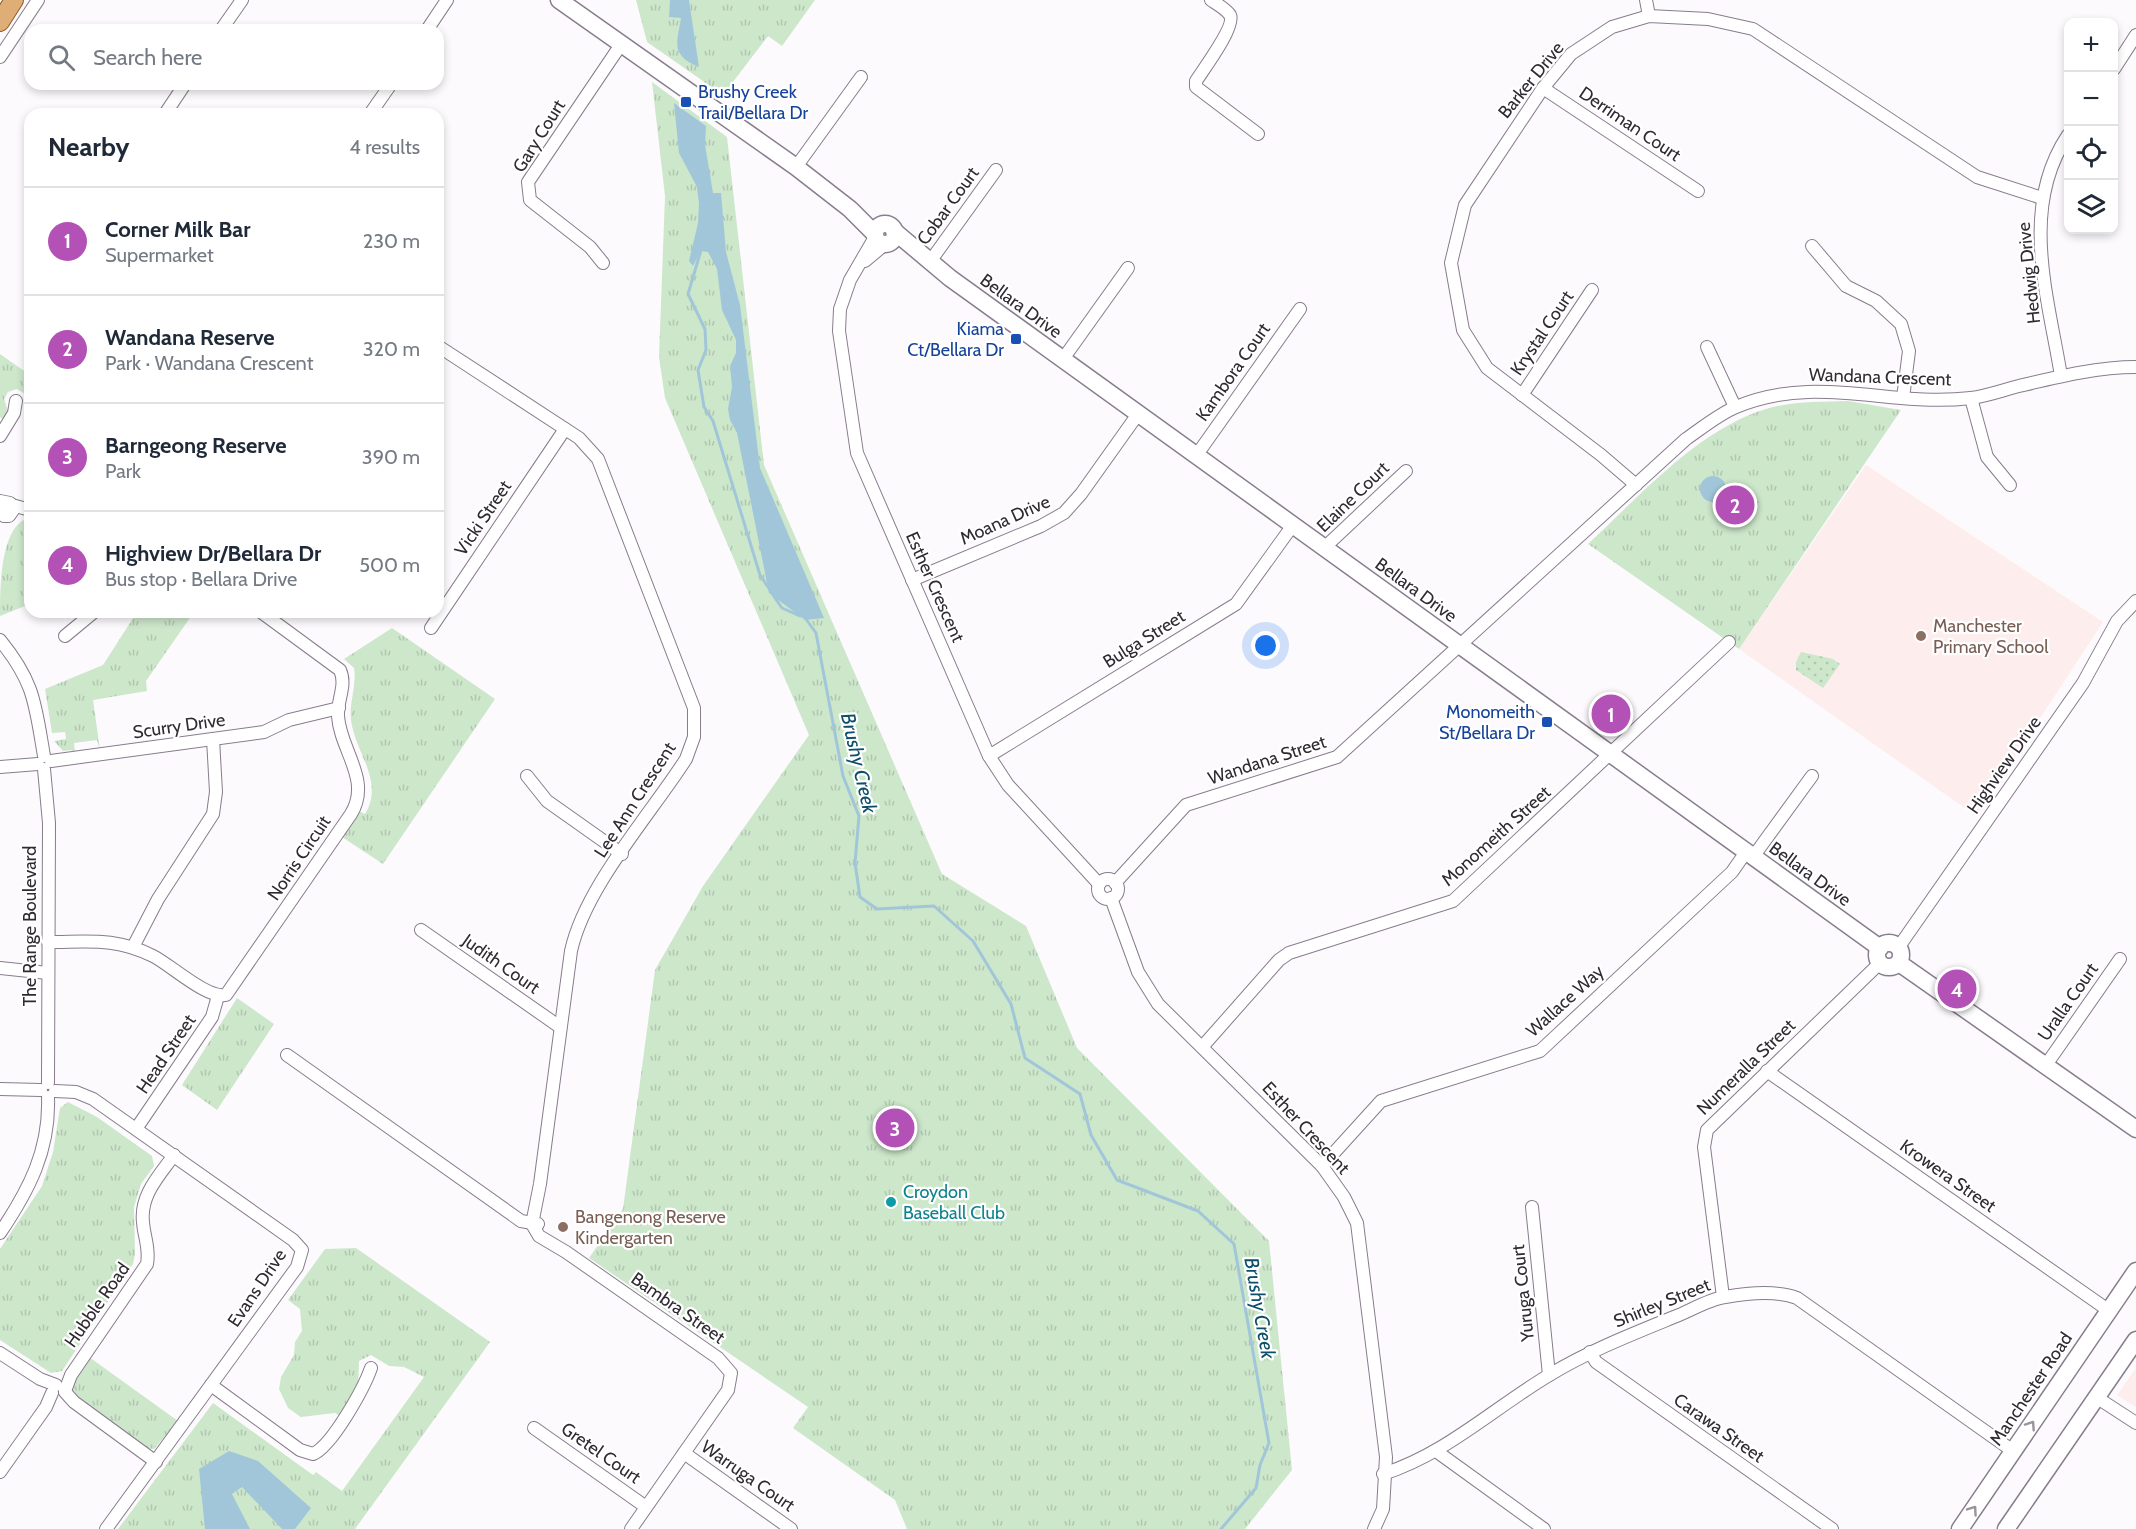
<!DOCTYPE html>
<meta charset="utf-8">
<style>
:root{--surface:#fff;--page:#f6f6f7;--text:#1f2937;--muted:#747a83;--line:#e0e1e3;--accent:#b451b7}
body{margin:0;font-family:Cabin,sans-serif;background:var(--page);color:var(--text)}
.controls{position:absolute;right:18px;top:18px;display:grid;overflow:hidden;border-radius:12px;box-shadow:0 3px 9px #0003}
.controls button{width:54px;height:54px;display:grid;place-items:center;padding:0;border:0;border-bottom:2px solid var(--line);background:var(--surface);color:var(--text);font:30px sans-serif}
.you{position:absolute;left:1266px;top:646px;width:21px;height:21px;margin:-15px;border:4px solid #fff;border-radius:50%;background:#1a73e8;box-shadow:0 0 0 9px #1a73e833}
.badge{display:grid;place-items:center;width:39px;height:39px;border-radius:50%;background:var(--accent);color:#fff;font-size:20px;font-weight:700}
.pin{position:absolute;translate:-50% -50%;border:3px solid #fff;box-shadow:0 2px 6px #0006}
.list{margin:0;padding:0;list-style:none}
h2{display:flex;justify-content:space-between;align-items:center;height:78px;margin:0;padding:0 24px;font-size:26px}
h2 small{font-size:20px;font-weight:400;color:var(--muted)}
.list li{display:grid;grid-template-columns:39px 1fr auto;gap:18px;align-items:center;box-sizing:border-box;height:108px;padding:0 24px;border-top:2px solid var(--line)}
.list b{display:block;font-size:22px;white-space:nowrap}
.list p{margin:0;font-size:20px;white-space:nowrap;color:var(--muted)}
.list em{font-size:20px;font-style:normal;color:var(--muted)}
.icon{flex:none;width:33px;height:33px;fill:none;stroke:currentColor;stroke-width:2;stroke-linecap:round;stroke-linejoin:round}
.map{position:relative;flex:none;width:2136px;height:1529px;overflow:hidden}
.search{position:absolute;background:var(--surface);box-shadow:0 3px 9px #0003;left:24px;top:24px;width:420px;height:66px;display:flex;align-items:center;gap:15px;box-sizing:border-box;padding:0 21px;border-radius:18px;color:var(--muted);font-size:22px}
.panel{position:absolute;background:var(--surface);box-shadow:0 3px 9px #0003;left:24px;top:108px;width:420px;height:510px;border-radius:18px}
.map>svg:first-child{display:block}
</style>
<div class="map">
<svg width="2136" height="1529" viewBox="0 0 2136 1529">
<defs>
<pattern id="park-tufts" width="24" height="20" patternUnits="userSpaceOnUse" patternTransform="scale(1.5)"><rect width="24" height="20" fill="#cde7cb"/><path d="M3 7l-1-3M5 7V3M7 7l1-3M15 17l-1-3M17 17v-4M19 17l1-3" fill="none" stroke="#b0c6af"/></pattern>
<pattern id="garden-dots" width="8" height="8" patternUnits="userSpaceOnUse" patternTransform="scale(1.5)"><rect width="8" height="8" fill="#cde7cb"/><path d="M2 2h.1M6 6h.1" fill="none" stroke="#b0c6af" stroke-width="1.8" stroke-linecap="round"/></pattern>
</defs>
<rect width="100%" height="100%" fill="#fdfafe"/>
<g fill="#fdeded">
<path d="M1866 465 2103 622 1976 816 1739 649Z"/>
<path d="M2136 1368V1407L2117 1395Z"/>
</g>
<g fill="url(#park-tufts)">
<path d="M636 0H815L782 46 768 36 723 95 647 42Z"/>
<path d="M652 82 727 137 764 465 942 874 1026 926 1077 1048 1269 1241 1292 1470 1245 1529H907L895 1500 793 1428 808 1407 589 1258 623 1209 655 970 703 886 809 735 665 398 659 357 665 196Z"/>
<path d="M0 354 30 375V399L27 404 25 394 17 389 8 392 4 399 8 411 4 420 0 417Z"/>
<path d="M1848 401 1901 410 1739 649 1588 544C1640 496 1697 430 1766 409 1793 401 1820 402 1848 401Z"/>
<path d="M25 519 30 520V604L0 616C0 587 0 532 25 519Z"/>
<path d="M137 612H194L146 681 147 691 93 700 100 750 97 740 74 743 75 753 72 750 63 751 54 741 66 739 65 732 52 733 45 689 103 665Z"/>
<path d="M392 628 495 699 383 864 342 837 359 811 365 814C385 781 355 753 351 720 349 702 357 685 354 668L344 659Z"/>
<path d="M237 998 274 1024 217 1110 182 1085Z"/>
<path d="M68 1102 97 1117 152 1156 154 1166 141 1184 134 1207 135 1254 133 1264 62 1371 51 1373 0 1340V1249L42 1186 53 1152 60 1108Z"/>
<path d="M356 1248 490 1342 355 1529H118L213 1403 313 1475 316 1472 342 1491 424 1377 404 1367 389 1366 371 1355 359 1361 358 1388 340 1416 335 1413 301 1417 288 1408 279 1389 281 1377 294 1355 295 1342 302 1331 300 1309 288 1300 325 1249Z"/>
<path d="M89 1357 178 1421 154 1449 145 1448 71 1393 72 1381Z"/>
</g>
<path fill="url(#garden-dots)" d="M1801 652 1833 659 1840 664 1823 688 1796 670V662Z"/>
<g fill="#a2c6d9">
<path d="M670 0H689L699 67C670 55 677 43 681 18L669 17Z"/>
<path d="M674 103 706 126 705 145 713 193H721L726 252 740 305 760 468 824 618 805 620 769 593 737 433 730 420 728 409 732 387 730 366 736 353V340L722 310 717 269 708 252 701 251 693 266 689 261 698 223 699 204 697 187 679 153Z"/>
<circle cx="1713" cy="489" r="13"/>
<path d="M229 1451 258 1461 311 1508 295 1529H282L242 1487 232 1494 250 1529H205L199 1469Z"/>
</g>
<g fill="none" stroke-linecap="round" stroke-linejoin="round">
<g stroke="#a2c6d9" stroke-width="3">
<path d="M702 247 688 294 705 329 706 350 698 370 704 407 713 421 760 575 770 590"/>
<path d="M773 595 782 608 800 616"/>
<path d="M806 619 816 633 843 776 859 816 855 863 860 897 877 909 934 906 973 941 1011 1004 1025 1058 1080 1094 1091 1135 1117 1180 1198 1211 1234 1244 1269 1443 1260 1465 1256 1488 1221 1529"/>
</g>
<defs>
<g id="minor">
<path d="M1211 0C1217 4 1226 9 1230 15 1236 26 1203 70 1196 81V87L1258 134"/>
<path d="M1646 0 1649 16"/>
<path d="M221 30 242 0"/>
<path d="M427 30 447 0"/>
<path d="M0 57 38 0"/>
<path d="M2114 69 2136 35"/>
<path d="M1543 88 1698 191"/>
<path d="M165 114 185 84"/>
<path d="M370 114 391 84"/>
<path d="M796 167 861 77"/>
<path d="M875 237 850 280 840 309 839 331 857 453 989 756 1008 785 1099 884"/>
<path d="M1812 246 1846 286 1876 301 1901 324 1909 351 1903 398"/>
<path d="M865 261 884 245"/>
<path d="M603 263 590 247 530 200 528 182 622 43"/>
<path d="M929 263 996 170"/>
<path d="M438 346 579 438 598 459 694 708V737L686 759C650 815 585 887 571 951L540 1184 532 1224 539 1236 566 1252 718 1358 731 1373 728 1390 631 1529"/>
<path d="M1707 347 1735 407"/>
<path d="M1063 359 1128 268"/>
<path d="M2061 376C2048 296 2019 208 2068 135"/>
<path d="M1522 395 1592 290"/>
<path d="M1971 398 1987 457 2010 485"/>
<path d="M0 436 14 413 16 401"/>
<path d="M1196 456 1300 309"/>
<path d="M1636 485 1601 455 1487 368 1463 330 1451 263 1465 205 1543 88 1571 54 1612 27 1649 16 1708 19 1753 29 1977 177 2042 198"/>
<path d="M0 501 10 503 14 509 9 516H4L0 511"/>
<path d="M12 505 30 510"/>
<path d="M1324 548 1406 471"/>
<path d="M912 580 1041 526 1064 513 1081 494 1138 414"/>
<path d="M431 628 565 429"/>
<path d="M65 636 94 612"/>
<path d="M0 640C35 683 35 704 44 756"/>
<path d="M989 756 1236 604 1293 525"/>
<path d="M51 761 264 732 289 720 339 708"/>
<path d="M0 767 38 764"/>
<path d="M44 769 49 823 48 1083"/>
<path d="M527 776 547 801 622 854"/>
<path d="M1753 857 1812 776"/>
<circle cx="1108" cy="889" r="10"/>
<path d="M1115 883 1186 805 1337 757 1686 439C1702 428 1719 414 1736 407 1818 373 1889 408 1971 398 1987 396 2003 390 2019 386 2057 377 2097 367 2136 367"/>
<path d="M1111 898 1138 972 1158 1004 1322 1166 1344 1197 1357 1223 1386 1457 1383 1509 1374 1529"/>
<path d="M421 930 560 1027"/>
<path d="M48 942C88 942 115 937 153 956 171 965 207 999 226 995L351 814C372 780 340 750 338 716 337 700 347 685 340 670L261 612"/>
<path d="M133 947 158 899 213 814 216 792 213 739"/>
<path d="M1898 948 2083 683 2117 621 2136 601"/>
<path d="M0 968 48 973"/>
<path d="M1203 1046 1279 960 1289 953 1453 901 1729 642"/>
<path d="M287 1055 521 1221 538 1224"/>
<path d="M2046 1065 2120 959"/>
<path d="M1767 1071 2108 1310"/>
<path d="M0 1089 41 1090"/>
<path d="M55 1091 76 1092 93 1099 293 1240 302 1250 297 1267 106 1529"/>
<path d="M136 1129 212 1017 218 996"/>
<path d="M1322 1166 1381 1101 1540 1051 1732 872 1746 852"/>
<path d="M1532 1207 1549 1375"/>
<path d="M0 1233C29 1190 50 1150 48 1097"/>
<path d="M1723 1297 1704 1147 1707 1130 1880 963"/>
<path d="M1590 1352 1596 1362 1832 1529"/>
<path d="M0 1353 40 1379 56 1385"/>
<path d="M211 1385 300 1450 313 1454C332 1446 364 1388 371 1368"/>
<path d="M65 1391 71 1375 147 1264C150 1248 144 1237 143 1222 140 1195 159 1176 174 1155"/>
<path d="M65 1392 74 1402 156 1462"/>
<path d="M2096 1397 2136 1423"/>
<path d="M534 1428 646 1507"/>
<path d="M1436 1451 1544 1529"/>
<path d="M684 1453 791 1529"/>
<path d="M0 1472 46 1407 52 1393"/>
<path d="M1383 1474C1446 1454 1495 1407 1551 1374 1591 1350 1635 1333 1679 1315 1693 1309 1710 1299 1725 1297 1748 1293 1776 1290 1797 1298L2013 1451"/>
</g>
<g id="secondary">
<path d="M559 0 796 167 850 209 874 233"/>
<circle cx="885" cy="234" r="10"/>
<path d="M894 231 950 278 1880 948"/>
<circle cx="1889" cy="955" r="12"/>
<path d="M1899 963 2136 1129"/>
<path d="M1960 1529 2136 1271"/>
<path d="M2006 1529 2136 1340"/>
</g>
<path id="primary" d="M0 22 14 0"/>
</defs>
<use href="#minor" stroke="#887c8d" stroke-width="14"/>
<use href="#secondary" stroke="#887c8d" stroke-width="19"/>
<use href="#primary" stroke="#945c23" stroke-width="20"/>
<use href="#minor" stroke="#fff" stroke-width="12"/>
<use href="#secondary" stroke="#fff" stroke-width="16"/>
<use href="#primary" stroke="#dfad76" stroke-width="18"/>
</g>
<defs><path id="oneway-chevron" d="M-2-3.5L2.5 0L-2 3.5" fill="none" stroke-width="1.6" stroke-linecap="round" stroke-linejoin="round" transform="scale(1.5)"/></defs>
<g stroke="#989598">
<use href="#oneway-chevron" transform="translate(2031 1425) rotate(-56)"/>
<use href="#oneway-chevron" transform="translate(1973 1510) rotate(-55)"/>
</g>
<g fill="#1a4fb4" stroke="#fff" stroke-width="2">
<rect x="680" y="96" width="12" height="12" rx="3"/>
<rect x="1010" y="333" width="12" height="12" rx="3"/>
<rect x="1541" y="716" width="12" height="12" rx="3"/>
</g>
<g fill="#8d6e63" stroke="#fff" stroke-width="2">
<circle cx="1921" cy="636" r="6"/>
<circle cx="563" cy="1227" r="6"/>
</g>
<circle fill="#0f9aa8" stroke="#fff" stroke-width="2" cx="891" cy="1202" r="6"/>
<g text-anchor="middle" stroke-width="4.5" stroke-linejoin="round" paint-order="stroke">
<g font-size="18" fill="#302b32" stroke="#fff">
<text transform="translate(1531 80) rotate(-51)" y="6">Barker Drive</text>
<text transform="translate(1630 124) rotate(34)" y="6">Derriman Court</text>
<text transform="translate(539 136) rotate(-58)" y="6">Gary Court</text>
<text transform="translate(948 206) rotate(-54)" y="6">Cobar Court</text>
<text transform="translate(2029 273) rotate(-96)" y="6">Hedwig Drive</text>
<text transform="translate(1021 306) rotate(36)" y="6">Bellara Drive</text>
<text transform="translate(1542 333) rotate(-56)" y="6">Krystal Court</text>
<text transform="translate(1233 372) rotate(-55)" y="6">Kambora Court</text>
<text transform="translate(1880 377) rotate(2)" y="6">Wandana Crescent</text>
<text transform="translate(1353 497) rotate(-44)" y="6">Elaine Court</text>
<text transform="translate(483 518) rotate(-56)" y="6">Vicki Street</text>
<text transform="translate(1005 520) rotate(-24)" y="6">Moana Drive</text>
<text transform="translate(935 587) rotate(66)" y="6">Esther Crescent</text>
<text transform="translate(1416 590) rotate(36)" y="6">Bellara Drive</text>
<text transform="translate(1144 639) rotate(-32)" y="6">Bulga Street</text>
<text transform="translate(179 726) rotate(-8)" y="6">Scurry Drive</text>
<text transform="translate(1267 760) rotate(-18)" y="6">Wandana Street</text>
<text transform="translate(2004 765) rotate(-55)" y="6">Highview Drive</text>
<text transform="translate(635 800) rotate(-57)" y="6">Lee Ann Crescent</text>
<text transform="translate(1496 836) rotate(-42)" y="6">Monomeith Street</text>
<text transform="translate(299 858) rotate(-56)" y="6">Norris Circuit</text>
<text transform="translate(1810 874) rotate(36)" y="6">Bellara Drive</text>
<text transform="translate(30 926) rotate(-90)" y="6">The Range Boulevard</text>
<text transform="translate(501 964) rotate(35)" y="6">Judith Court</text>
<text transform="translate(1565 1001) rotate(-42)" y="6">Wallace Way</text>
<text transform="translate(2068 1002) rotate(-55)" y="6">Uralla Court</text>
<text transform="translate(166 1054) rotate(-56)" y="6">Head Street</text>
<text transform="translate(1746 1067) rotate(-44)" y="6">Numeralla Street</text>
<text transform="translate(1306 1128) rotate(47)" y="6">Esther Crescent</text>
<text transform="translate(1948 1176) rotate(35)" y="6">Krowera Street</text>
<text transform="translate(257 1288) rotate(-56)" y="6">Evans Drive</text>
<text transform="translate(1523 1293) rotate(-96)" y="6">Yuruga Court</text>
<text transform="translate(1662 1303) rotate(-22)" y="6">Shirley Street</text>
<text transform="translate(97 1305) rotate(-55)" y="6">Hubble Road</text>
<text transform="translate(678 1308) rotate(35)" y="6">Bambra Street</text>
<text transform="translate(2031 1389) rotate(-56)" y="6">Manchester Road</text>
<text transform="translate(1719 1428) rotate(35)" y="6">Carawa Street</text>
<text transform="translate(601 1453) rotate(35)" y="6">Gretel Court</text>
<text transform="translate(748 1476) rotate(35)" y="6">Warruga Court</text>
</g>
<g font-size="18" fill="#164399" stroke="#fff" text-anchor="end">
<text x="698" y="98" text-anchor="start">Brushy Creek<tspan x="698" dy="21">Trail/Bellara Dr</tspan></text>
<text x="1004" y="335">Kiama<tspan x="1004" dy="21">Ct/Bellara Dr</tspan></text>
<text x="1535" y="718">Monomeith<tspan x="1535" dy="21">St/Bellara Dr</tspan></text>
</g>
<g font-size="18" fill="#785e54" stroke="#fff" text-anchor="start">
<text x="1933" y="632">Manchester<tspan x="1933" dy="21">Primary School</tspan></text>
<text x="575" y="1223">Bangenong Reserve<tspan x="575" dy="21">Kindergarten</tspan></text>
</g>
<g font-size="18" fill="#0d838f" stroke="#fff" text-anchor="start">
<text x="903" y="1198">Croydon<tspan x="903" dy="21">Baseball Club</tspan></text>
</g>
<g font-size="20" font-style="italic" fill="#0d4f6b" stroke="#fff">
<text transform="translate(859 763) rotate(77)" y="7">Brushy Creek</text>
<text transform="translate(1260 1308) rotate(80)" y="7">Brushy Creek</text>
</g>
</g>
</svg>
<div class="controls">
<button>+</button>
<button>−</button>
<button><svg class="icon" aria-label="locate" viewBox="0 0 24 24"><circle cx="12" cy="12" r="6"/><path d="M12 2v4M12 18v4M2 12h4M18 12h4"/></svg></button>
<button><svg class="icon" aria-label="layers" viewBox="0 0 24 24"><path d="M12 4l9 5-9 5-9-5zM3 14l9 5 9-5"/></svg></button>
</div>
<div class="you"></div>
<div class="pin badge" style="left:1611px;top:714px">1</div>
<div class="pin badge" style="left:1735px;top:505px">2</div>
<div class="pin badge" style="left:895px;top:1128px">3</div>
<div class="pin badge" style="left:1957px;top:989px">4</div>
<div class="search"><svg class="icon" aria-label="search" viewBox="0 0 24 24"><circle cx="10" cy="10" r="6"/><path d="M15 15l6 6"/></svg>Search here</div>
<section class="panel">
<h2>Nearby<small>4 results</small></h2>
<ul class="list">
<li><span class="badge">1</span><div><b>Corner Milk Bar</b><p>Supermarket</p></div><em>230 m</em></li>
<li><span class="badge">2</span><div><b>Wandana Reserve</b><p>Park · Wandana Crescent</p></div><em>320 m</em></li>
<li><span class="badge">3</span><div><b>Barngeong Reserve</b><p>Park</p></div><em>390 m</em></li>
<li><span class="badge">4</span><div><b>Highview Dr/Bellara Dr</b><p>Bus stop · Bellara Drive</p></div><em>500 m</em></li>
</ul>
</section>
</div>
